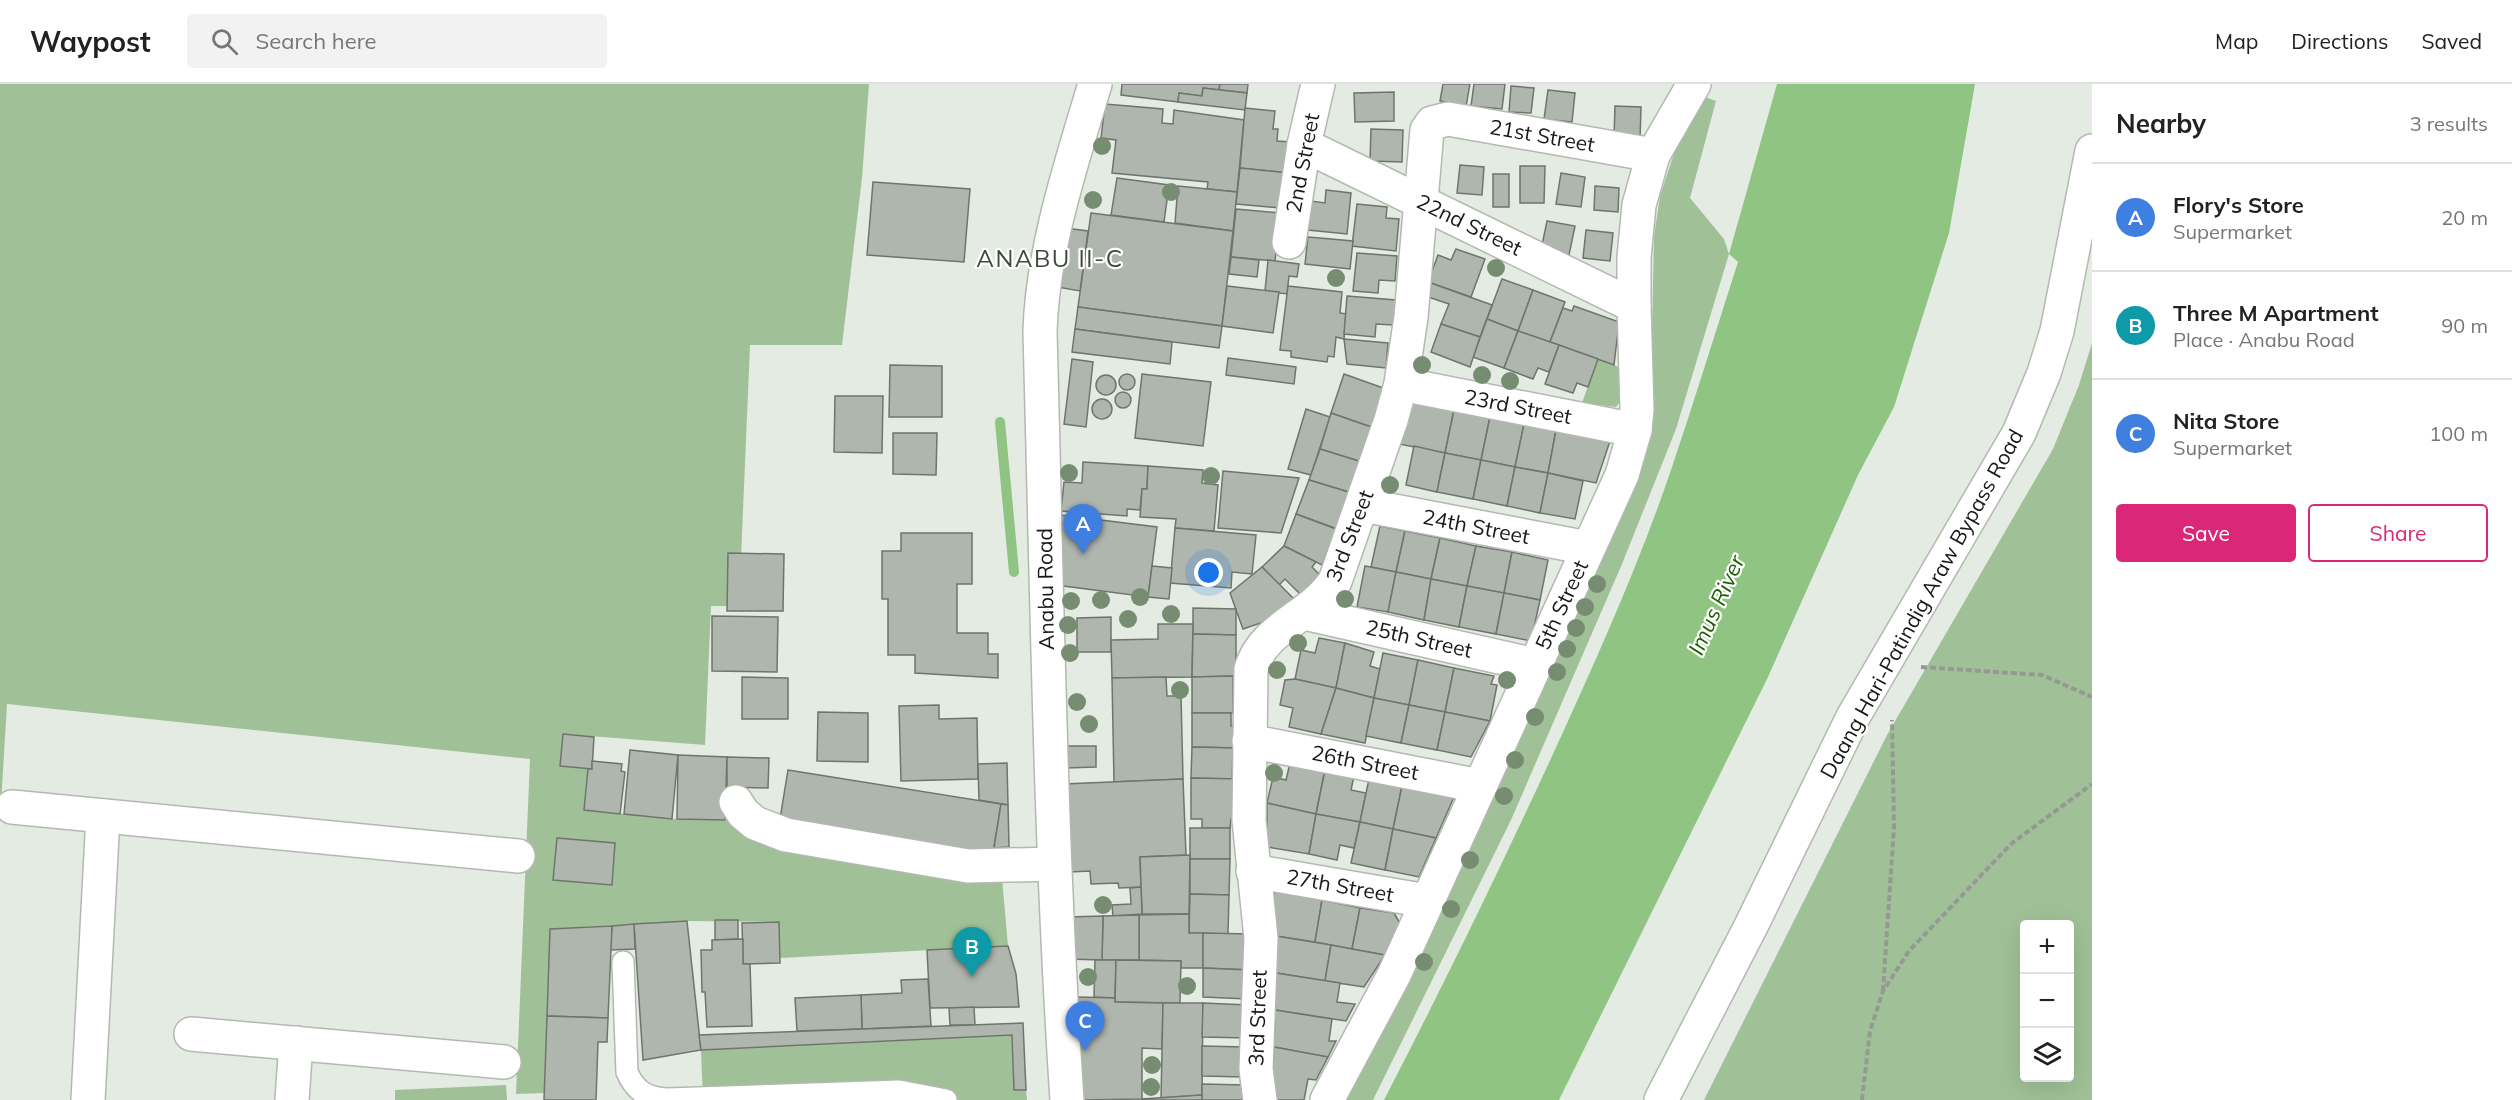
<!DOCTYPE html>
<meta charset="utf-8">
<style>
:root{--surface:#fff;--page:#f2f2f2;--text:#222;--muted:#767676;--line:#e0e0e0;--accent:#db2777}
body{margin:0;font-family:Mulish,sans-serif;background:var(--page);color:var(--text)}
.controls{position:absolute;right:18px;bottom:18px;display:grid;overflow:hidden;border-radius:6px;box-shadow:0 6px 24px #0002}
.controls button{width:54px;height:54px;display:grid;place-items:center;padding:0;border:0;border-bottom:2px solid var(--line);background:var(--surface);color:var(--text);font:30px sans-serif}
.you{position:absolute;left:1209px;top:489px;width:21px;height:21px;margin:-15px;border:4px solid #fff;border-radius:50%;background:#1a73e8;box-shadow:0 0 0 9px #1a73e833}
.badge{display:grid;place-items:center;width:39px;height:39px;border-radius:50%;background:var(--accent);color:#fff;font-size:20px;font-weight:700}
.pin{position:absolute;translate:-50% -50px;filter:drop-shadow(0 2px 3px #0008)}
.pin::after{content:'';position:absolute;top:32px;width:21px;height:18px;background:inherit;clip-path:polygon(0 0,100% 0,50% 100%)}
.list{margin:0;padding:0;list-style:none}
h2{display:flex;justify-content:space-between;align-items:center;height:78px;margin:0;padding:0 24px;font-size:26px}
h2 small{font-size:20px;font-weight:400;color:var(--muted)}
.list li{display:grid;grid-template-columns:39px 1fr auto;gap:18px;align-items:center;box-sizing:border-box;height:108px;padding:0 24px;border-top:2px solid var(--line)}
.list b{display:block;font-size:22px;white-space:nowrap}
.list p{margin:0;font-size:20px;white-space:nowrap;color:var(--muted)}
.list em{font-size:20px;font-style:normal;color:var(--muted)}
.actions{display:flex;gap:12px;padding:18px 24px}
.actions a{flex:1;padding:14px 0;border:2px solid var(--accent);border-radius:6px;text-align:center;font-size:21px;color:var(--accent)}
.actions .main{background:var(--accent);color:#fff}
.icon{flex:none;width:33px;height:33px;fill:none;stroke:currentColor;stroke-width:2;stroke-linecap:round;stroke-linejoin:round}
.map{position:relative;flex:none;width:2092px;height:1016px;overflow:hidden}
header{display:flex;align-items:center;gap:36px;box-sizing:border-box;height:84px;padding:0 30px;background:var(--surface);border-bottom:2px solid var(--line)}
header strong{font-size:28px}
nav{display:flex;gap:33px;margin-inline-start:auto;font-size:21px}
.search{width:420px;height:54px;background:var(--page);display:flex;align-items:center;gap:15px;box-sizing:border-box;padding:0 21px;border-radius:6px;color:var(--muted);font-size:22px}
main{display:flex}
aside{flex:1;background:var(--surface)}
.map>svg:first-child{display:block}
</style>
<header>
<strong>Waypost</strong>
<div class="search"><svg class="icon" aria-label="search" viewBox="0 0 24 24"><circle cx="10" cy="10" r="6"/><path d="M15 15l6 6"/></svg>Search here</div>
<nav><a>Map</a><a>Directions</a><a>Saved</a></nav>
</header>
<main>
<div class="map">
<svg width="2092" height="1016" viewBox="0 0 2092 1016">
<rect width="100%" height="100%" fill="#e4ebe3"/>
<g fill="#a0c197" fill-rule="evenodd">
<path d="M0 0H869L862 94 842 261H750L739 522H711L705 661 564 650 560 682 588 685 584 726 677 735 725 736 748 749 1002 794 1008 862 780 874 779 838 687 837 551 845 544 1009 516 1010 530 675 7 620 0 736Z"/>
<path d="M1694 9 1716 17 1690 114 1724 155 1729 170 1676 345 1622 480 1511 736 1373 1016H1344L1651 296 1654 152 1660 112Z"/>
<path d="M2092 259V1016H1704L1887 651 2053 365 2079 301ZM2024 840H2070V994H2024Z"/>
<path d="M1598 275 1621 284 1619 319 1616 323 1582 319Z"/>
<path d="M1012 951 1014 1006H1026L1027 1016H703L701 966Z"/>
<path d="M506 1001 507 1016H395V1006Z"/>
</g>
<path fill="#90c482" d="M1777 0H1975L1949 149 1894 323 1858 391 1768 593 1559 1016H1384C1443 902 1499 787 1553 670 1596 576 1639 481 1672 383 1695 315 1716 246 1738 178L1729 170Z"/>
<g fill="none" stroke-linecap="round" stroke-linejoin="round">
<path stroke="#90c482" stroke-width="10" d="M1000 338 1014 488"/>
</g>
<g fill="#afb6ae" stroke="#6f756e" stroke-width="1.5">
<path d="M1122 0H1220L1219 6 1203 4 1202 12 1179 9 1178 18 1121 11Z"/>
<path d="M1220 0H1248L1247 9 1219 6Z"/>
<path d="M1443 0H1470L1466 22 1440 17Z"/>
<path d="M1474 0H1505L1502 25 1471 22Z"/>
<path d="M1511 2 1534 4 1531 29 1509 28Z"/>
<path d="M1203 4 1247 9 1245 26 1178 18 1179 9 1202 12Z"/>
<path d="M1548 6 1575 9 1572 38 1544 35Z"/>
<path d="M1394 8V37L1355 38 1354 9Z"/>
<path d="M1105 20 1163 25 1162 39 1173 40 1174 26 1244 36 1237 108 1207 105 1208 98 1112 89 1116 56 1101 54Z"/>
<path d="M1615 22 1641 23 1640 55 1614 54Z"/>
<path d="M1245 24 1275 27 1273 45H1278L1277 57 1291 58 1289 89 1240 84Z"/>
<path d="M1371 45 1403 46 1402 78 1370 77Z"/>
<path d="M1460 81 1484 83 1482 111 1457 109Z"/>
<path d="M1520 82H1545L1544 119H1520Z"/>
<path d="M1240 84 1289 89 1280 124 1236 120Z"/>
<path d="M1561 89 1585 93 1581 123 1556 120Z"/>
<rect x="1493" y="90" width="16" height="33"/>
<path d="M1117 94 1169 101 1164 138 1111 131Z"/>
<path d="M873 98 970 105 964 178 867 171Z"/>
<path d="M1178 102 1237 108 1233 147 1175 139Z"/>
<path d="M1595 102 1619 104 1618 128 1594 126Z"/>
<path d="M1326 106 1351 109 1347 150 1308 146 1311 117 1325 119Z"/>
<path d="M1357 120 1387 123 1386 134 1399 135 1396 167 1352 162Z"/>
<path d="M1236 125 1280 129 1275 177 1231 173Z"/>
<path d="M1091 129 1233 147 1222 242 1078 223Z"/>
<path d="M1547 137 1575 142 1569 171 1541 166Z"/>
<path d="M1065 144 1088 147 1080 207 1057 203Z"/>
<path d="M1586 146 1613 149 1610 177 1583 174Z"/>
<path d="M1308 153 1353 157 1350 185 1305 180Z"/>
<path d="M1456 165 1485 175 1471 213 1428 198 1438 171 1451 176Z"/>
<path d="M1357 169 1397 172 1395 197 1379 196 1378 209 1353 207Z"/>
<path d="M1231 173 1259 176 1257 193 1229 190Z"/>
<path d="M1268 176 1299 180 1297 193 1289 192 1287 210 1265 207Z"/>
<path d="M1502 195 1533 206 1518 247 1487 235Z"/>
<path d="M1428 198 1492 221 1480 253 1441 240 1449 220 1428 213Z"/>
<path d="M1227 202 1279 208 1273 249 1222 242Z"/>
<path d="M1288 202 1342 208 1340 229 1346 230 1344 255 1336 253 1334 273 1328 272 1327 278 1291 273V267L1280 266Z"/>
<path d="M1533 206 1565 218 1550 258 1518 247Z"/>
<path d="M1347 212 1396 216 1393 241 1376 240 1375 253 1344 250Z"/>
<path d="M1574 222 1619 238 1614 281 1550 258 1563 224 1572 227Z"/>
<path d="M1078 223 1222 242 1219 264 1075 245Z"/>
<path d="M1487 235 1518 247 1504 284 1473 273Z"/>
<path d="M1441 240 1480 253 1470 283 1431 268Z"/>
<path d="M1075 245 1172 258 1170 280 1072 268Z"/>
<path d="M1518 247 1559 261 1549 288 1538 284 1533 295 1504 284Z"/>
<path d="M1344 255 1388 259 1386 284 1347 280Z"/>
<path d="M1559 261 1598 275 1588 303 1577 299 1573 309 1545 300Z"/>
<path d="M1228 274 1296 283 1294 300 1226 291Z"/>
<path d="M1072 275 1093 278 1086 343 1064 340Z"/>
<path d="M890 281 942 282V333H889Z"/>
<circle cx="1127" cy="298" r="8"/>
<path d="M1142 290 1211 298 1203 362 1135 354Z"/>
<path d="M1344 290 1386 305 1374 344 1331 329Z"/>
<circle cx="1106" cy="301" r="10"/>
<circle cx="1123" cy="316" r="8"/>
<path d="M835 312H883L882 369 834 368Z"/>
<circle cx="1102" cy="325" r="10"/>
<path d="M1412 317 1454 326 1445 369 1399 360Z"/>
<path d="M1306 325 1330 333 1311 391 1288 385Z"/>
<path d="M1454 326 1490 333 1481 376 1445 369Z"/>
<path d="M1331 329 1374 344 1362 378 1320 365Z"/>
<path d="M1490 333 1524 340 1515 383 1481 376Z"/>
<path d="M1524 340 1556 346 1548 389 1515 383Z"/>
<path d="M1556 346 1610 357 1596 399 1548 389Z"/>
<path d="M893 349H937L936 391 893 390Z"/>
<path d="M1414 362 1445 369 1437 408 1406 401Z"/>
<path d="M1320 365 1362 378 1352 409 1309 396Z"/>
<path d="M1445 369 1481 376 1473 415 1437 408Z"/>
<path d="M1481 376 1515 383 1507 422 1473 415Z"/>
<path d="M1083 378 1148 382 1147 405H1142L1140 426 1127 425V432L1061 427 1064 398 1082 399Z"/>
<path d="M1148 382 1203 386 1202 399 1218 401 1214 447 1175 444 1176 435 1140 433 1142 405H1147Z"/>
<path d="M1515 383 1548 389 1540 429 1507 422Z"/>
<path d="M1223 387 1299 394 1281 449 1218 444Z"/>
<path d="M1548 389 1583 397 1575 435 1540 429Z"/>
<path d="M1309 396 1352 409 1340 446 1296 430Z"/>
<path d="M1296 430 1336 445 1322 481 1284 462Z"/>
<path d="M1060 431 1157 443 1148 513 1056 501 1062 454H1057Z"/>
<path d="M1380 442 1405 447 1396 488 1371 483Z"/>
<path d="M1175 444 1256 451 1252 490 1232 488 1231 504 1170 499Z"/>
<path d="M1405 447 1440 454 1431 495 1396 488Z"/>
<path d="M901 449H972V500H957V549H988V570H998V594L915 589V571H888V515H882V467H901Z"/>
<path d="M1440 454 1476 462 1467 502 1431 495Z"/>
<path d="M1284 462 1316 478 1312 483 1320 491 1301 511 1285 495 1279 501 1262 483Z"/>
<path d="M1476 462 1512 468 1504 509 1467 502Z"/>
<path d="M1512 468 1548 476 1540 516 1504 509Z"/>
<path d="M728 469 784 470 783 527H727Z"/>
<path d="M1152 482 1172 484 1169 515 1148 513Z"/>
<path d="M1365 482 1396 488 1388 528 1357 523Z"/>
<path d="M1262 483 1295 516 1278 533 1243 545 1230 509Z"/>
<path d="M1396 488 1431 495 1424 536 1388 528Z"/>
<path d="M1431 495 1467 502 1459 543 1424 536Z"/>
<path d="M1467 502 1504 509 1496 550 1459 543Z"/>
<path d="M1504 509 1540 516 1531 557 1496 550Z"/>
<path d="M1193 524 1236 525V551L1193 550Z"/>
<path d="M712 532 778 533 777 588 712 587Z"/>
<path d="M1111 533V568H1077V534Z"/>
<path d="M1158 540H1193L1192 593 1112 594 1111 556 1158 555Z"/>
<path d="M1193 550 1236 551V592L1192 593Z"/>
<path d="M1319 554 1345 559 1336 604 1295 595 1301 566 1315 569Z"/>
<path d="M1345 559 1374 568 1370 582 1380 585 1374 614 1336 604Z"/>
<path d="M1383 569 1418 576 1409 621 1374 614Z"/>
<path d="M1418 576 1454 584 1445 628 1409 621Z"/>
<path d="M1454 584 1494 592 1491 600 1497 601 1490 637 1445 628Z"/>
<path d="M1233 592V629H1192V593Z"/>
<path d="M742 593 788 594V635H742Z"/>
<path d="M1166 593 1167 612H1181L1183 695 1114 698 1112 594Z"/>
<path d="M1295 595 1336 604 1321 650 1289 643 1293 624 1280 621 1285 596Z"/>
<path d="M1336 604 1374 614 1365 659 1321 650Z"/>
<path d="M1374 614 1409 621 1401 659 1366 652Z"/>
<path d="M939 621V635L977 634 978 695 901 697 899 622Z"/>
<path d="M1409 621 1445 628 1437 666 1401 659Z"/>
<path d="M818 628 868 629V678L817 677Z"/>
<path d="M1445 628 1490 637 1471 673 1437 666Z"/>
<path d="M1192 629H1231V642H1242V664L1192 663Z"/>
<path d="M563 650 594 653 592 685 560 682Z"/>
<path d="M1066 662H1096V683L1066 684Z"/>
<path d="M1192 663 1233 664 1232 695 1191 694Z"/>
<path d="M630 666 678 671 672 735 624 730Z"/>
<path d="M678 671 727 673 725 736 677 735Z"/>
<path d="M727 673 769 674 768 704 727 703Z"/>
<path d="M592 677 622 680 621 687 625 688 620 730 584 726 588 685H592Z"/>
<path d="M1007 679 1008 721 979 716 978 680Z"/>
<path d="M1290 679 1325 686 1316 730 1267 719 1273 693 1286 696Z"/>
<path d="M788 686 1001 720 993 769 780 735Z"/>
<path d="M1325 686 1354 692 1351 706 1366 709 1360 738 1316 730Z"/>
<path d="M1191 694 1243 695 1242 736 1231 735 1230 744H1202V735H1191Z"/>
<path d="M1183 695 1186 771 1140 773 1141 803 1119 804 1118 799 1091 800 1090 787 1070 788 1063 700Z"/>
<path d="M1369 695 1402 702 1393 745 1360 738Z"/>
<path d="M1402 702 1454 713 1436 754 1393 745Z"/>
<path d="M1267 719 1316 730 1309 770 1267 763Z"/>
<path d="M1001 720 1008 721 1009 763 994 764Z"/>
<path d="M1316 730 1360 738 1354 764 1340 761 1337 776 1309 770Z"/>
<path d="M1360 738 1393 745 1385 786 1351 779Z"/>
<rect x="1190" y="744" width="40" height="31"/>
<path d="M1393 745 1436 754 1419 793 1385 786Z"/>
<path d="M557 754 615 759 612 801 553 796Z"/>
<path d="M1190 771 1189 830H1142L1140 773Z"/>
<path d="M1190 775H1230L1229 811 1190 810Z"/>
<path d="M1141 803 1142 830 1113 832 1112 821 1131 820 1130 804Z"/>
<path d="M1276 808 1322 816 1315 858 1276 852 1271 812Z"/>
<path d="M1190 810 1229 811 1228 850 1189 849Z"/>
<path d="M1322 816 1360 824 1352 865 1315 858Z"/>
<path d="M1360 824 1394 829 1401 841 1385 871 1352 865Z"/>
<path d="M1189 830V849H1203V884H1181V877L1139 876V831Z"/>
<path d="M1139 831V876H1102L1103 832Z"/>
<path d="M1103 832 1102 876 1066 875V833Z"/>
<path d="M715 836H738V855L715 856Z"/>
<path d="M687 837 701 966 643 976 634 840Z"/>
<path d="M779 838 780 879 743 880 742 839Z"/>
<path d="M634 840 635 865 610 866 612 842Z"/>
<path d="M612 842 608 934 547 932 550 845Z"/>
<path d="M1203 849 1251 850 1250 886 1203 884Z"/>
<path d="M1276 852 1331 861 1325 897 1276 889Z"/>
<path d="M743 855V880H750L752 942 707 943 705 908H702L701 866H712V856Z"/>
<path d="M1331 861 1352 865 1385 871 1364 903 1325 897Z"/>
<path d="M1008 862 1016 890 1019 923 930 924 927 866Z"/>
<path d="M1095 876H1116L1115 914 1094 913Z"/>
<path d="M1116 876 1181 877 1180 919 1115 918Z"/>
<path d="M1203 884 1250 886 1248 915 1203 913Z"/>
<path d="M1276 889 1340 899 1337 918 1355 920 1346 937 1275 926Z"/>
<path d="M928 895 931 942 862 945 861 911 902 909 901 896Z"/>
<path d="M861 911 862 945 797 947 795 914Z"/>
<path d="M1076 913 1115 914V918L1163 919 1162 965 1142 964V1015L1080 1016Z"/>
<path d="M1163 919H1203L1202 1011 1161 1014Z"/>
<path d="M1203 919 1248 921 1247 954 1202 953Z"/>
<path d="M974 923 975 941H950L949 924Z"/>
<path d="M1275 926 1332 935 1329 957H1336L1328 973 1274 963Z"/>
<path d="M547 932 608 934 607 958H598L596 1016H544Z"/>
<path d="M1023 939 1026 1006H1014L1012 951 701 966 699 951Z"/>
<path d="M1202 962 1246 963 1245 993 1202 992Z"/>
<path d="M1274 963 1328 973 1316 996 1308 995 1304 1016H1277L1272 1003Z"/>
<path d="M1202 1000 1245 1001V1016H1202Z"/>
<path d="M1202 1011V1016H1142V1015Z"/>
</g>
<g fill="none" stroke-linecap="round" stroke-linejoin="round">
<defs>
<path id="lane" d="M623 878 627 988C635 1007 647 1014 667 1015L899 1007 946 1016"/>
<g id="street">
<path d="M1304 61 1634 222"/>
<path d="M1289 158 1304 61 1318 0"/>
<path d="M1401 300 1635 346"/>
<path d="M1363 421 1588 464"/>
<path d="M1304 529 1535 581"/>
<path d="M1249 657 1480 702"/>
<path d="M736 718 743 729 755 739 786 751 968 782 1054 780"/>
<path d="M12 723 518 772"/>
<path d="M1253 787 1427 817"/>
<path d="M191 950 504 978"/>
<path d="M88 1016 103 732"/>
<path d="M292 1016 296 959"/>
<path d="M1260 1016 1256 985 1261 854 1249 736 1251 585C1264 542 1311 534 1335 497L1391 336 1401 300 1411 233 1427 46 1432 39 1448 35 1653 71"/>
<path d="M1327 1016 1394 891 1622 391 1635 346 1637 325 1634 222V173L1639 121 1653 71 1694 0"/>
</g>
<g id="secondary">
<path d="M1067 1016C1050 760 1047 504 1040 248 1042 167 1072 77 1095 0"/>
<path d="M1661 1016 1750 844 1853 633 2019 349 2044 289 2057 247 2092 67"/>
</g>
</defs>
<use href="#lane" stroke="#b3b9b1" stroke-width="24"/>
<use href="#street" stroke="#b3b9b1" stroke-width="36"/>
<use href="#secondary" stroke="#b3b9b1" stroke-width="36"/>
<g stroke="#949993" stroke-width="4" stroke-dasharray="6 3" stroke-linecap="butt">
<path d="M1921 583 2042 591 2092 613"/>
<path d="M1883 907 1894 743 1892 636"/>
<path d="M1862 1016 1870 947 1883 907 1909 867 2011 760 2092 700"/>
</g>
<use href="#lane" stroke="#fff" stroke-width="21"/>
<use href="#street" stroke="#fff" stroke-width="33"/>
<use href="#secondary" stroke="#fff" stroke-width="33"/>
</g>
<g fill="#778d71">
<circle cx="1102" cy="62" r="9"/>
<circle cx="1171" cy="108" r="9"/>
<circle cx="1093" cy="116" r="9"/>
<circle cx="1496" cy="184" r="9"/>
<circle cx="1336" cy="194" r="9"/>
<circle cx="1422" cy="281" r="9"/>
<circle cx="1482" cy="291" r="9"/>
<circle cx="1510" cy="297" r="9"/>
<circle cx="1069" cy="389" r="9"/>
<circle cx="1211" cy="392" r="9"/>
<circle cx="1390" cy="401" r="9"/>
<circle cx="1597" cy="500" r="9"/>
<circle cx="1140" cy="513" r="9"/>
<circle cx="1345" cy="515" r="9"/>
<circle cx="1101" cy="516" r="9"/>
<circle cx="1071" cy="517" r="9"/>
<circle cx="1585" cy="523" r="9"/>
<circle cx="1171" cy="530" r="9"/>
<circle cx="1128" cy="535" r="9"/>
<circle cx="1068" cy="541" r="9"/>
<circle cx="1576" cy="544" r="9"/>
<circle cx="1298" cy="559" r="9"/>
<circle cx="1567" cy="565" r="9"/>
<circle cx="1070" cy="569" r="9"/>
<circle cx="1277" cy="586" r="9"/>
<circle cx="1557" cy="588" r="9"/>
<circle cx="1507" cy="596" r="9"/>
<circle cx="1180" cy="606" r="9"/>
<circle cx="1077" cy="618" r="9"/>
<circle cx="1535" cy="633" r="9"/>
<circle cx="1089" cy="640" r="9"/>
<circle cx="1515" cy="676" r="9"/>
<circle cx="1274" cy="689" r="9"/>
<circle cx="1504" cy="712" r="9"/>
<circle cx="1470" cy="776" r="9"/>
<circle cx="1103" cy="821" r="9"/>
<circle cx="1451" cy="825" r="9"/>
<circle cx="1424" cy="878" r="9"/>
<circle cx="1088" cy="893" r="9"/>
<circle cx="1187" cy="902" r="9"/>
<circle cx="1152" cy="981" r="9"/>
<circle cx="1151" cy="1003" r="9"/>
</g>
<g text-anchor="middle" stroke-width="4.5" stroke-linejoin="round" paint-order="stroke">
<g font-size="21" fill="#171917" stroke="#fff">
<text transform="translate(1542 52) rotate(10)" y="7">21st Street</text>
<text transform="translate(1303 79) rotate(-79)" y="7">2nd Street</text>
<text transform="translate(1469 141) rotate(26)" y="7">22nd Street</text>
<text transform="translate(1518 323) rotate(11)" y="7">23rd Street</text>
<text transform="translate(1476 443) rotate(11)" y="7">24th Street</text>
<text transform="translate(1350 452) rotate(-69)" y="7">3rd Street</text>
<text transform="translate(1046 505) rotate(-91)" y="7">Anabu Road</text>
<text transform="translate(1922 520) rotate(-61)" y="7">Daang Hari-Patindig Araw Bypass Road</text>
<text transform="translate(1562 521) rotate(-65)" y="7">5th Street</text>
<text transform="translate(1419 555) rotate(13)" y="7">25th Street</text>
<text transform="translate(1365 679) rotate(11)" y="7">26th Street</text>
<text transform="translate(1340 802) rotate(10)" y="7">27th Street</text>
<text transform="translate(1258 934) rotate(-88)" y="7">3rd Street</text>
</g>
<g font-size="22" font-style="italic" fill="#1e6000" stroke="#fff">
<text transform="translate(1716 521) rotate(-66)" y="8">Imus River</text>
</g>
<g font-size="24" letter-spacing="1.5" fill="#424740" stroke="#fff">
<text x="1050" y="183">ANABU II-C</text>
</g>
</g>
</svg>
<div class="controls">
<button>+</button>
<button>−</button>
<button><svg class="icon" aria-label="layers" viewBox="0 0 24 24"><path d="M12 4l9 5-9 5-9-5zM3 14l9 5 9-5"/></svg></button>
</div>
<div class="you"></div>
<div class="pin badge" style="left:1083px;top:470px;background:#3f7fe0">A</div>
<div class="pin badge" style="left:972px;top:893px;background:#0f9aa8">B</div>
<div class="pin badge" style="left:1085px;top:967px;background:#3f7fe0">C</div>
</div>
<aside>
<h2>Nearby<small>3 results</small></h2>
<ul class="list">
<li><span class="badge" style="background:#3f7fe0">A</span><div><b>Flory's Store</b><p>Supermarket</p></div><em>20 m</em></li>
<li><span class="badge" style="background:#0f9aa8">B</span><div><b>Three M Apartment</b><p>Place · Anabu Road</p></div><em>90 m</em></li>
<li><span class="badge" style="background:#3f7fe0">C</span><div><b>Nita Store</b><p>Supermarket</p></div><em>100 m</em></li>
</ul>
<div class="actions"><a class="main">Save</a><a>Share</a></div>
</aside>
</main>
